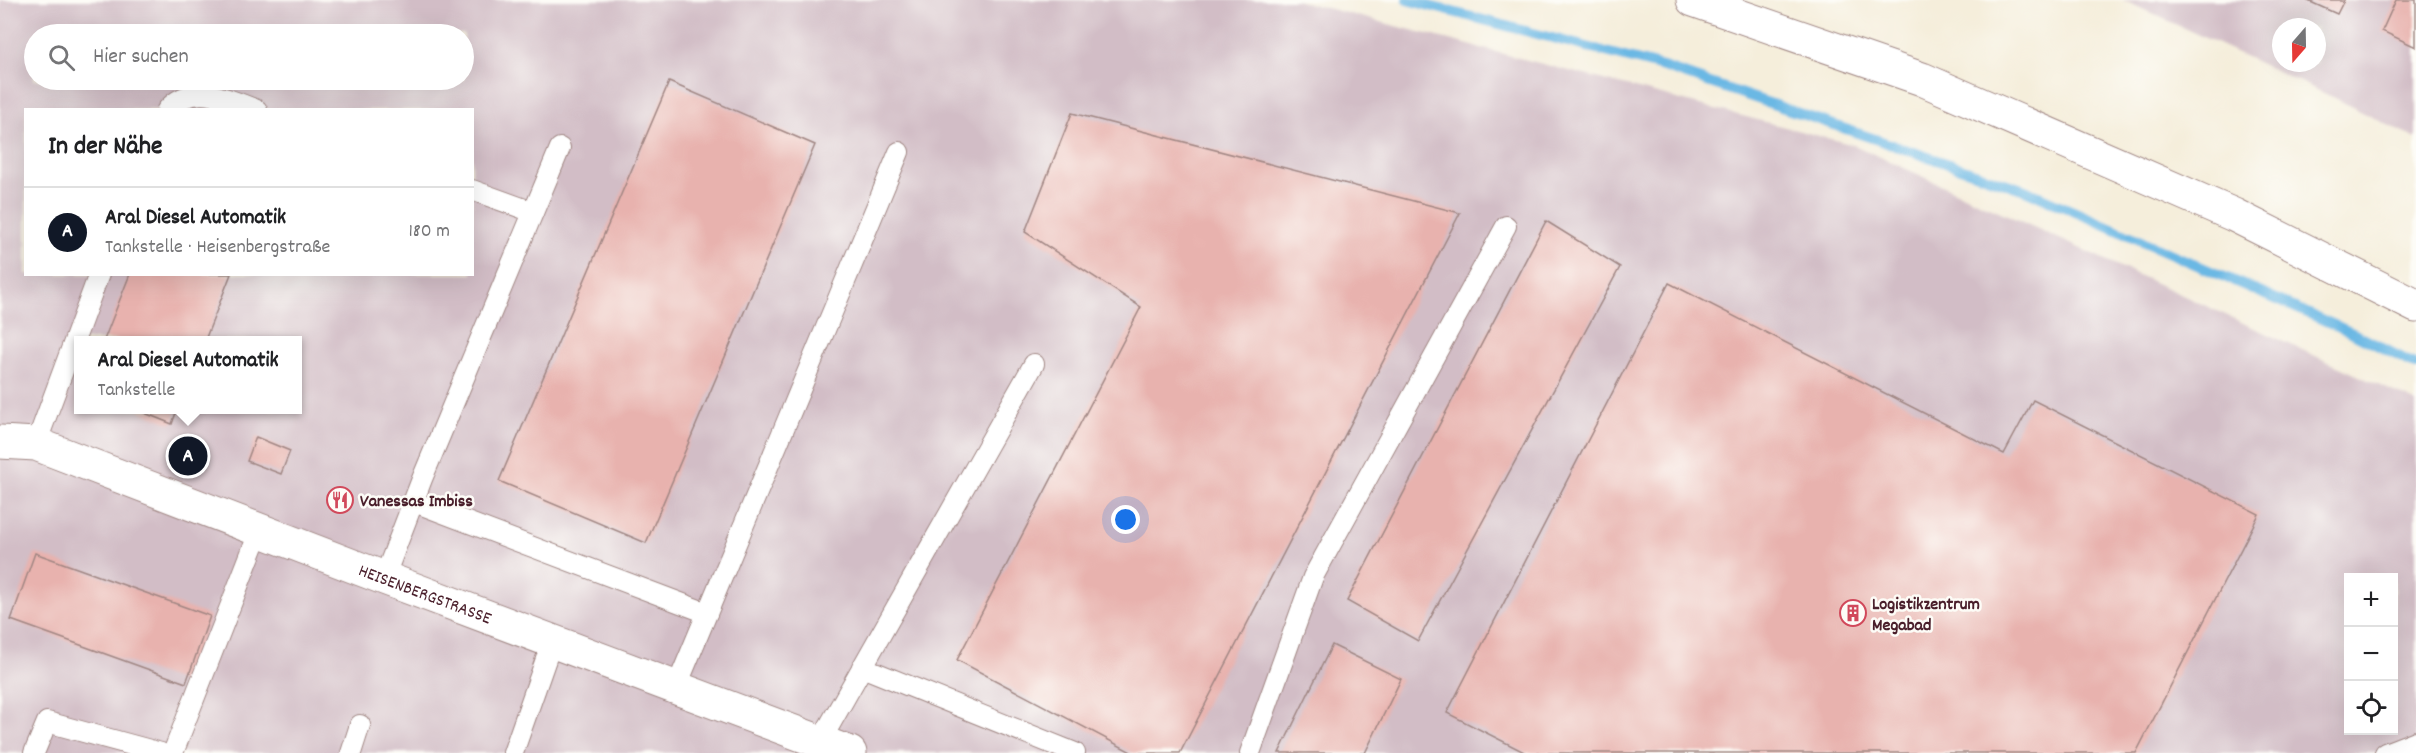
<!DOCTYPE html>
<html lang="de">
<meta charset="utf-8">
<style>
:root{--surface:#fff;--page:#f6f6f6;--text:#202124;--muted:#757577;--line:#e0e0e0;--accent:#111827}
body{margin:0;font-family:Dekko,sans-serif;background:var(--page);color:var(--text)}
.controls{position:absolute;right:18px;bottom:18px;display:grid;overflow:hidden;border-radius:0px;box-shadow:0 6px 24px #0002}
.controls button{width:54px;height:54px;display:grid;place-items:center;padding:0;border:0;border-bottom:2px solid var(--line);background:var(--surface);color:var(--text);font:30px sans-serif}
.compass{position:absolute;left:2272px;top:18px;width:54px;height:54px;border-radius:50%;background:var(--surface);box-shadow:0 6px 24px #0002;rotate:200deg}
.you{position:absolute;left:1126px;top:520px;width:21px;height:21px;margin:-15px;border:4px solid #fff;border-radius:50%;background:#1a73e8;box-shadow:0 0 0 9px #1a73e833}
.badge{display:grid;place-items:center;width:39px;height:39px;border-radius:50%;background:var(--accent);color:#fff;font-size:20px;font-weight:700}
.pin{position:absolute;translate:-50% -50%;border:3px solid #fff;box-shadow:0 2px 6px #0006}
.popup{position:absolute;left:74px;top:336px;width:228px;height:78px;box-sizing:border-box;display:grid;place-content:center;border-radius:0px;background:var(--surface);filter:drop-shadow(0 2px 4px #0005);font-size:20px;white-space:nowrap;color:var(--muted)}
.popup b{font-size:22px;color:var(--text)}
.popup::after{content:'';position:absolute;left:50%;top:100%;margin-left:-12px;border:12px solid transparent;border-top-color:var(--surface)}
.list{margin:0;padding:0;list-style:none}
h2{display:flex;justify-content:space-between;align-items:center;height:78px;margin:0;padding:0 24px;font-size:26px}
h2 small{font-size:20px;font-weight:400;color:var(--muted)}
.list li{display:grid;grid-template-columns:39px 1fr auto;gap:18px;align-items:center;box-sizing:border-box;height:90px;padding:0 24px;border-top:2px solid var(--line)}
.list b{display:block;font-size:22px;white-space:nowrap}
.list p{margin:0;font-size:20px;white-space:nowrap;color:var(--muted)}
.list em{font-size:20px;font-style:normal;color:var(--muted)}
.icon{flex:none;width:33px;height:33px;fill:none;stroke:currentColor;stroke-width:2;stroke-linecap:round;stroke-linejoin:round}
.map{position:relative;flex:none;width:2416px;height:753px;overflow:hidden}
.search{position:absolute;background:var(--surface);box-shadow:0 6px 24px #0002;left:24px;top:24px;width:450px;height:66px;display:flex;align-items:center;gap:15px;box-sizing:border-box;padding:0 21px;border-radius:33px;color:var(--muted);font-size:22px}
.panel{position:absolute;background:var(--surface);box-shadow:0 6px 24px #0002;left:24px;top:108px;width:450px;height:168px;border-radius:0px}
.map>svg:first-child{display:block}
</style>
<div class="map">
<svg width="2416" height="753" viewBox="0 0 2416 753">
<rect width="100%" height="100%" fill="#fdfcf7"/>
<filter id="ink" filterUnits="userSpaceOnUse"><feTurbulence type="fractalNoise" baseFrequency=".0167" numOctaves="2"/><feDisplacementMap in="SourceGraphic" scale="12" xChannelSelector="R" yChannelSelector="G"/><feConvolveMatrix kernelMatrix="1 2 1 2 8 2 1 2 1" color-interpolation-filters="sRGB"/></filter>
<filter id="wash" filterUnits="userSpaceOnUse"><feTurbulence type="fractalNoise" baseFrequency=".008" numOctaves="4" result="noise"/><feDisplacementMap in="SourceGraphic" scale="24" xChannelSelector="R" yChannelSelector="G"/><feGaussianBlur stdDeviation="1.35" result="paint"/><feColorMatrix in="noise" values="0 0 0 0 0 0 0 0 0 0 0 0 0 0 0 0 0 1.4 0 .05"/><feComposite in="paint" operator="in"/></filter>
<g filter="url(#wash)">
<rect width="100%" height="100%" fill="#f5eedb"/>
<g fill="#d2bdc6" fill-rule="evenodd">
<path d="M0 0H1296L1854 145 2416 402V753H0ZM34 34H464V80H34ZM26 110H472V274H26ZM78 340H298V410H78ZM2348 578H2394V730H2348Z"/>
<path d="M2123 0H2416V139L2328 95ZM2281 27H2317V63H2281Z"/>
</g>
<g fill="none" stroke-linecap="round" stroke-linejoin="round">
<path stroke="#6ab8e4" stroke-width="10" d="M1407 0 1663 67 2025 190 2353 333 2416 365"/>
</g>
<g id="blocks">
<g fill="#e8b2ae">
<path d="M2306 0H2344L2337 14Z"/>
<path d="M2396 0H2416V47L2382 31Z"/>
<path d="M669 82 815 145 646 543 499 481Z"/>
<path d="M1072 113 1460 213 1180 753H1133L957 660 1141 307 1025 232Z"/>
<path d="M1546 221 1620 267 1418 641 1347 601Z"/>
<path d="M130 274H231L205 340H104Z"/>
<path d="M1669 283 2004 454 2033 400 2259 514 2136 753H1526L1447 713Z"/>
<path d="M137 410H177L172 424Z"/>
<path d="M256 437 290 451 281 474 247 461Z"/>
<path d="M35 553 210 616 186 683 11 620Z"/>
<path d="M1332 645 1401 679 1365 753H1279Z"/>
</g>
</g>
</g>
<g filter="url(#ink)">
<use href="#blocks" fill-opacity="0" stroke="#a08683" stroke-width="1.5"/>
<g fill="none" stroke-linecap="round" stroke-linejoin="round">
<defs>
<g id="lane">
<path d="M167 110C192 81 228 99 257 110"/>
<path d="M472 190 533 212"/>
<path d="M36 444 99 274"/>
<path d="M414 502 707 613"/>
<path d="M384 578 422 479 560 148"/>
<path d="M862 667 1075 753"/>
<path d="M676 688 899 152"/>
<path d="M820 742 1034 364"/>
<path d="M34 753 47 722 161 753"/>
<path d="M173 753 260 530"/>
<path d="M351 753 360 725"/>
<path d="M513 753 552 642"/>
<path d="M1250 753 1313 577 1506 226"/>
<path d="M2385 753 2416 741"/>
</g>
<g id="street">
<path id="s1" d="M0 442 36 444 384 578 850 753"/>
</g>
<path id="secondary" d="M1693 0 1922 79 2234 215 2416 306"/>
</defs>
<use href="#lane" stroke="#a08683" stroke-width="22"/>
<use href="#street" stroke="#a08683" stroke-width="35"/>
<use href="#secondary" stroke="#a08683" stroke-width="35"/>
<use href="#lane" stroke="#fff" stroke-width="20"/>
<use href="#street" stroke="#fff" stroke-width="33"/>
<use href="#secondary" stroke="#fff" stroke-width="33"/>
</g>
</g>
<defs>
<symbol id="restaurant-ring" viewBox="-11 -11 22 22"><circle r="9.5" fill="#fdfcf7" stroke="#d1495b" stroke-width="1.5"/><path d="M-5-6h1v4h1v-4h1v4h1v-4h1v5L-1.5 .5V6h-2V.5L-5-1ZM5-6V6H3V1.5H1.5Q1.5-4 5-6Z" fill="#d1495b"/></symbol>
<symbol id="building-ring" viewBox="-11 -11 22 22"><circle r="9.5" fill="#fdfcf7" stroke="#d1495b" stroke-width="1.5"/><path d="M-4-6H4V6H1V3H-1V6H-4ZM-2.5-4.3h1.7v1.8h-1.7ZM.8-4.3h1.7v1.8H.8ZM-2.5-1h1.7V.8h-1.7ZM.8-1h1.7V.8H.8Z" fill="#d1495b"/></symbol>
</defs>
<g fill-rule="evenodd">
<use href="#restaurant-ring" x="325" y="485" width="30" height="30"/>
<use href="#building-ring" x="1838" y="598" width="30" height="30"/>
</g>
<g text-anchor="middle" stroke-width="5" stroke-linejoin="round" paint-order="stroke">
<g font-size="18" font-weight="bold" fill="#4a1f2b" stroke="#fdfcf7" text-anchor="start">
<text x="360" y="506">Vanessas Imbiss</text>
<text x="1872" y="609">Logistikzentrum<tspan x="1872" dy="21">Megabad</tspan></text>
</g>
<g font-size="18" fill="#4a1f2b" stroke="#fdfcf7">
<text dy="6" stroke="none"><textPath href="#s1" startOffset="453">HEISENBERGSTRASSE</textPath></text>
</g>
</g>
</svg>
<div class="controls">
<button>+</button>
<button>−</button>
<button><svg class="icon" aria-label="locate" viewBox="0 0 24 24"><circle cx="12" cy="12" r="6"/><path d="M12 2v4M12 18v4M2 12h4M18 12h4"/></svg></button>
</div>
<svg class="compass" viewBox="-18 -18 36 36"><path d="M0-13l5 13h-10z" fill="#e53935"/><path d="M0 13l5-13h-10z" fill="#757577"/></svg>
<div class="you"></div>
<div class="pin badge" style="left:188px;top:456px">A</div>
<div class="popup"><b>Aral Diesel Automatik</b>Tankstelle</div>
<div class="search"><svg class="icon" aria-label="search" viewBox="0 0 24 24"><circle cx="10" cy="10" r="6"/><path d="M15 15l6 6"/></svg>Hier suchen</div>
<section class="panel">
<h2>In der Nähe<small></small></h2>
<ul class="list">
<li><span class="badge">A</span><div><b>Aral Diesel Automatik</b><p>Tankstelle · Heisenbergstraße</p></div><em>180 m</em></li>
</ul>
</section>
</div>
